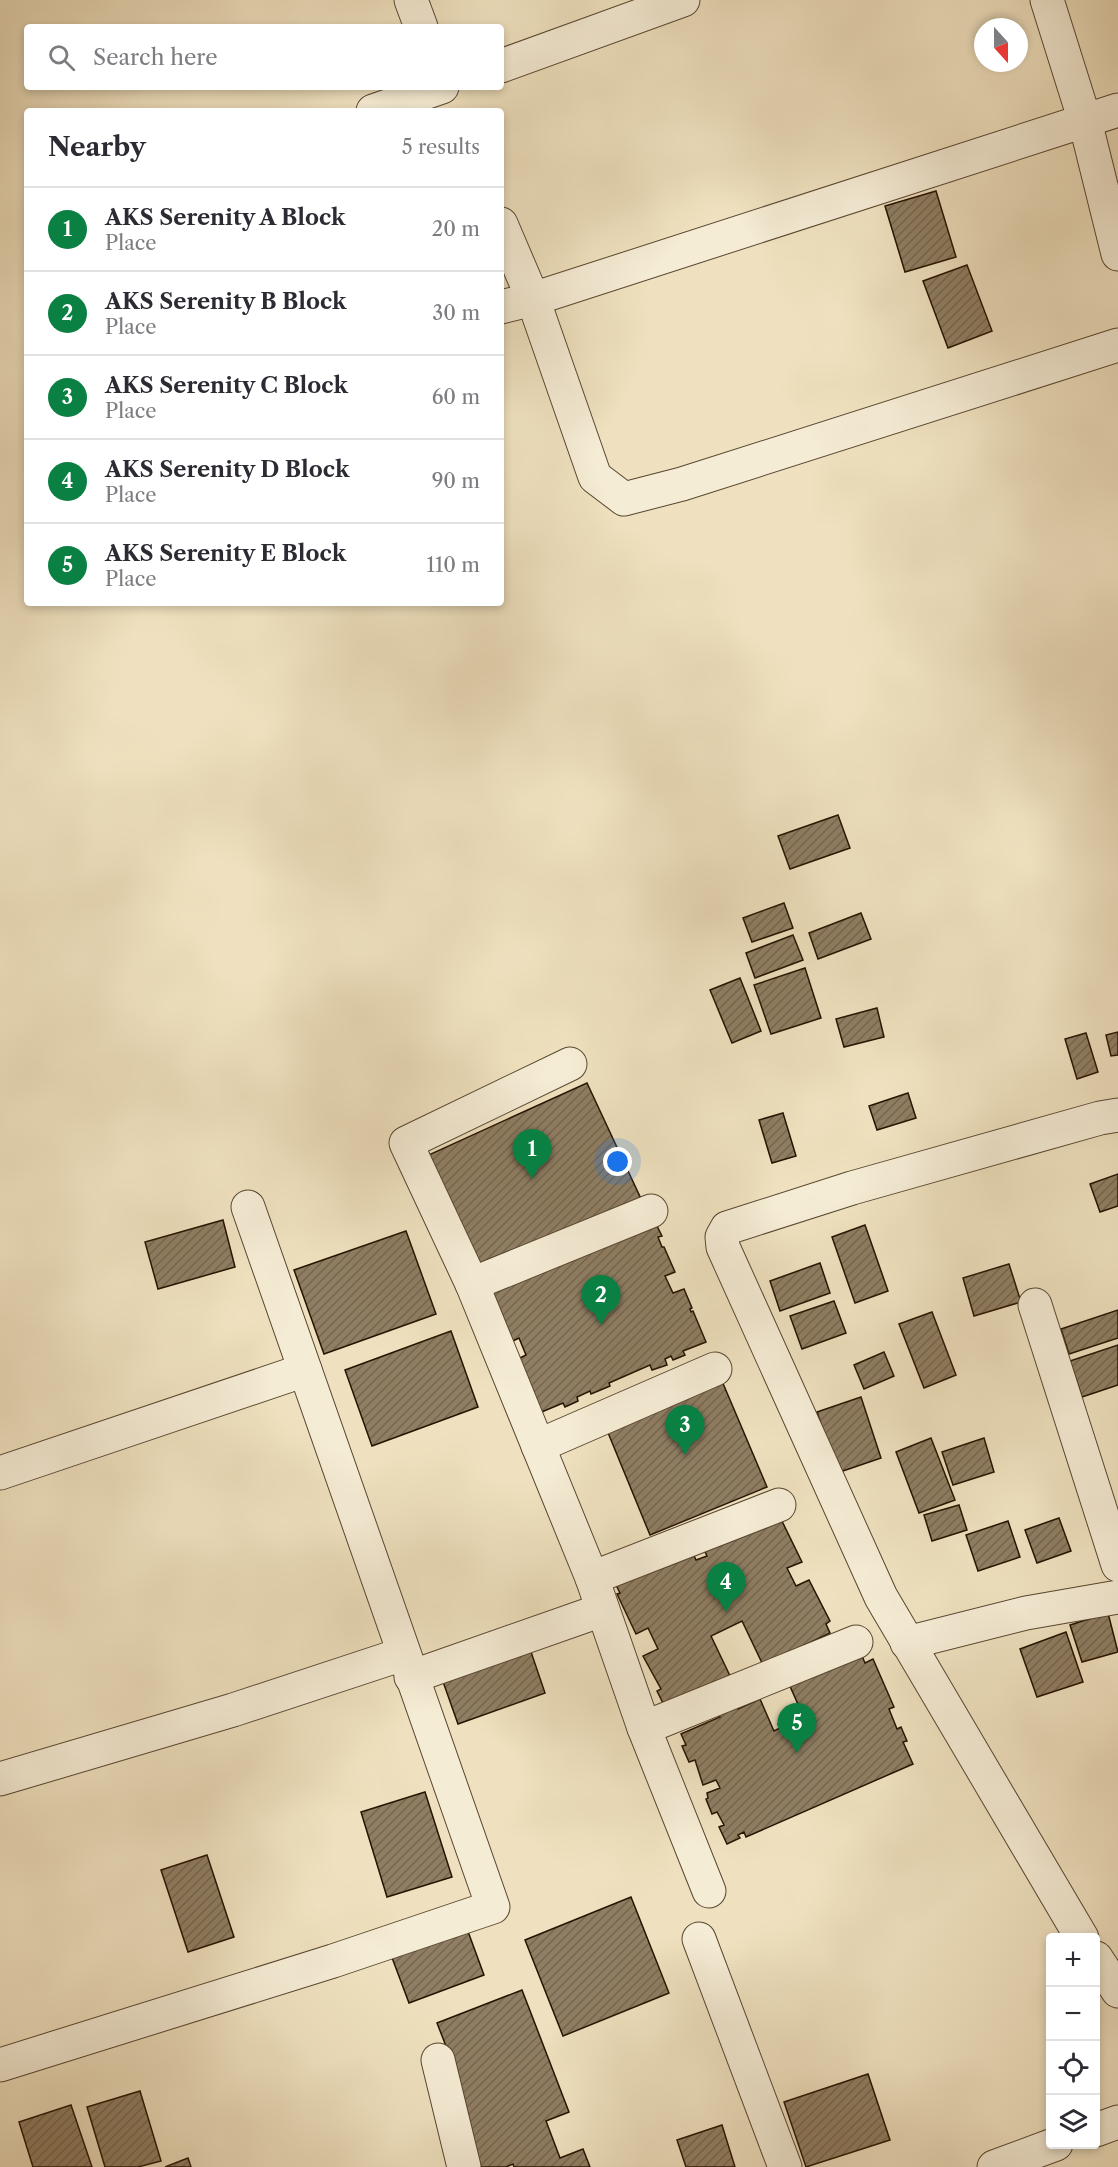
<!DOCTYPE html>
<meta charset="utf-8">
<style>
:root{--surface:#fff;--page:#f7f7f7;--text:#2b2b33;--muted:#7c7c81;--line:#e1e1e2;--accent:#0b8043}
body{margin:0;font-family:"Libre Caslon Text",serif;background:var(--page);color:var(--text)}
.controls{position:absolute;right:18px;bottom:18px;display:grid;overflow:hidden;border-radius:6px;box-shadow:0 3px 9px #0003}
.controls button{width:54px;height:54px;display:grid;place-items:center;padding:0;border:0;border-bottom:2px solid var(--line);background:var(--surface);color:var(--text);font:30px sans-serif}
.compass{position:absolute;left:974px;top:18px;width:54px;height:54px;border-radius:50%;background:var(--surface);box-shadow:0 3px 9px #0003;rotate:159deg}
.you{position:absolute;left:618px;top:1162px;width:21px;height:21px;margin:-15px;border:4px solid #fff;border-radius:50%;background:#1a73e8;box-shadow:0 0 0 9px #1a73e833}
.badge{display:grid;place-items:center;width:39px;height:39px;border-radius:50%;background:var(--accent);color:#fff;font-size:20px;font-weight:700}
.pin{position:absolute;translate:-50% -50px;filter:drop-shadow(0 2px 3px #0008)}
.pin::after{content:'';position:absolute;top:32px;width:21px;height:18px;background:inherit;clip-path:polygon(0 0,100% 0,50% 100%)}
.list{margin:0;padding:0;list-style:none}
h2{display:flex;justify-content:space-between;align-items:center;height:78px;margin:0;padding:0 24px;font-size:26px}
h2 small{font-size:20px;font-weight:400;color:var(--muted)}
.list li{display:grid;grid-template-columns:39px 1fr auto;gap:18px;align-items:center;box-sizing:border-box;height:84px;padding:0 24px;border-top:2px solid var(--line)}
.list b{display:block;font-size:22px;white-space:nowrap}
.list p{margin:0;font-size:20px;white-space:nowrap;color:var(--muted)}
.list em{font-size:20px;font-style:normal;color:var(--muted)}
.icon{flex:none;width:33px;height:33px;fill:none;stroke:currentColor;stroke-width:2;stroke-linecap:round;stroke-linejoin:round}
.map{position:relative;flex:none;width:1118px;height:2167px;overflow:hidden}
.search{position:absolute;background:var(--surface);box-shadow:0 3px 9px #0003;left:24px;top:24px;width:480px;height:66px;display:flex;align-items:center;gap:15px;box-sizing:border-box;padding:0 21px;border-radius:6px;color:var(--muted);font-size:22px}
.panel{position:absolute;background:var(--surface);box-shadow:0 3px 9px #0003;left:24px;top:108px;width:480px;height:498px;border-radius:6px}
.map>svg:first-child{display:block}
</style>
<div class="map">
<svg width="1118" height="2167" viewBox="0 0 1118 2167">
<defs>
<pattern id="building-hatch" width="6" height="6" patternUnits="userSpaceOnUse" patternTransform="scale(1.5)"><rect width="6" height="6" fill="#8f7e63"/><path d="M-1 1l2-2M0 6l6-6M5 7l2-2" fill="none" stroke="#75664f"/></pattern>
</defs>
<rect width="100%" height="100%" fill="#efe1bf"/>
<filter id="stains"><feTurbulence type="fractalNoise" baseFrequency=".00333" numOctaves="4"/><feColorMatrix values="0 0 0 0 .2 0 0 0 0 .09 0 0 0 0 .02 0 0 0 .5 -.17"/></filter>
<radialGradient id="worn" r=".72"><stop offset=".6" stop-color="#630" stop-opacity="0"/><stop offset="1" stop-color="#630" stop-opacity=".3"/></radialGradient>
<g fill="url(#building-hatch)" stroke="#261300" stroke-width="1.5">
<path d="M936 191 956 257 905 272 885 206Z"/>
<path d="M967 265 992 331 948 348 923 281Z"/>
<path d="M838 815 850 848 790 869 778 836Z"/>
<path d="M784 903 793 928 752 942 743 918Z"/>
<path d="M861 913 871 939 818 959 809 933Z"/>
<path d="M793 935 803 960 755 978 746 953Z"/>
<path d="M805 968 821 1018 771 1034 754 985Z"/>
<path d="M740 978 761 1031 732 1043 710 990Z"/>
<path d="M877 1008 884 1037 844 1047 836 1019Z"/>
<path d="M1118 1032V1055L1111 1056 1106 1035Z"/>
<path d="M1086 1033 1098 1072 1077 1079 1065 1039Z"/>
<path d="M587 1083 642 1201 477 1277 422 1158Z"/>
<path d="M908 1093 916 1118 877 1130 869 1106Z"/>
<path d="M783 1113 796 1156 772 1163 759 1120Z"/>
<path d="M1118 1174V1206L1100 1212 1090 1184Z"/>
<path d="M223 1220 235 1267 158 1289 145 1242Z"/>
<path d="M655 1222 662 1236 658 1237 662 1247H664L675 1272 665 1276 673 1293 684 1289 692 1308 690 1309 691 1312 693 1311 706 1342 683 1351 685 1355 673 1360 671 1356 665 1359 667 1365 652 1370 650 1365 609 1383 610 1386 591 1394 590 1391 577 1397 578 1401 565 1407 563 1403 537 1414 518 1359 526 1355 519 1338 511 1342 490 1293Z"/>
<path d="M865 1225 888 1291 855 1303 832 1237Z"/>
<path d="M406 1231 436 1314 324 1354 294 1270Z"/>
<path d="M820 1263 830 1293 780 1311 770 1281Z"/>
<path d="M1009 1264 1021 1302 974 1316 963 1278Z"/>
<path d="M834 1301 846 1333 802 1349 790 1316Z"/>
<path d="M1118 1310V1338L1069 1354 1061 1329Z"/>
<path d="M932 1312 956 1375 924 1388 899 1324Z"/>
<path d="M451 1331 478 1407 372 1446 345 1370Z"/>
<path d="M1118 1345V1385L1082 1397 1070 1361Z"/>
<path d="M884 1352 894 1376 864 1389 854 1365Z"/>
<path d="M719 1374 767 1487 650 1535 604 1423Z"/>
<path d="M861 1397 881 1458 837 1473 817 1412Z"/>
<path d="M931 1438 955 1500 919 1513 896 1452Z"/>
<path d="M984 1438 994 1472 953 1485 942 1452Z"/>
<path d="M959 1505 967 1530 932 1541 924 1515Z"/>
<path d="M778 1513 802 1562 787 1568 796 1586 809 1580 830 1621 826 1624 830 1633 763 1665 742 1621 711 1636 732 1680 663 1703 657 1691 661 1689 643 1656 658 1649 648 1628 636 1634 617 1594 620 1593 616 1585 691 1549 696 1560 707 1556 701 1544Z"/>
<path d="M1059 1518 1071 1551 1037 1563 1025 1530Z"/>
<path d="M1008 1521 1020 1557 978 1571 966 1535Z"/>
<path d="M1108 1613 1118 1652 1082 1662 1070 1625Z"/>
<path d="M1066 1632 1083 1682 1037 1697 1020 1649Z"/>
<path d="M529 1646 545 1693 458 1724 441 1676Z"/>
<path d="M862 1656 865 1663 873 1659 894 1707 889 1709 897 1729 901 1727 907 1741 903 1742 913 1764 746 1837 744 1832 738 1835 740 1838 727 1844 719 1827 724 1825 717 1812 712 1814 706 1799 708 1798 707 1793 720 1788 716 1780 703 1785 695 1760 689 1762 682 1746 686 1745 681 1734 720 1717 717 1713 737 1705 738 1709 760 1699 774 1731 780 1728 778 1724 794 1717 797 1724 805 1720 789 1684 813 1673 816 1676Z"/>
<path d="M425 1792 452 1877 387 1897 361 1812Z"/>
<path d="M207 1855 234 1937 188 1952 161 1870Z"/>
<path d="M631 1897 669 1993 563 2036 525 1940Z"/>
<path d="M466 1926 484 1975 409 2003 391 1955Z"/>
<path d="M522 1990 569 2112 546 2121 560 2158 583 2149 590 2167H514L513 2164 506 2167H481L448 2081 458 2077 437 2023Z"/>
<path d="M868 2074 890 2140 806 2167 784 2102Z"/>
<path d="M140 2091 161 2161 138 2167H105L87 2107Z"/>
<path d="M71 2105 92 2167H33L19 2122Z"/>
<path d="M722 2125 735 2167H686L677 2140Z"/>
<path d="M188 2158 191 2167H165Z"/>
</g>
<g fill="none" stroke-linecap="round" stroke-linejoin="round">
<defs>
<g id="minor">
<path d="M411 0 421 27"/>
<path d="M1047 0 1085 121 1118 254"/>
<path d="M501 66 683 0"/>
<path d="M373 111 442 87"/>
<path d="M501 224 533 299 595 477 624 499 682 484 1118 345"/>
<path d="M501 307 533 299 1118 110"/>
<path d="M570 1064 406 1143 472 1284 592 1578 644 1728 709 1891"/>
<path d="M472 1284 651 1211"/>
<path d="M1035 1305 1118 1565"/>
<path d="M538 1446 715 1369"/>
<path d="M0 1473 305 1370"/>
<path d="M592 1578 779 1505"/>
<path d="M907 1643 1026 1613 1118 1597"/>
<path d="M411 1677 602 1610"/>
<path d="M644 1728 856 1642"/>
<path d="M0 1779 233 1710 403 1654"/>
<path d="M1082 1938 881 1597 723 1247 722 1237 727 1228 852 1188 1100 1118 1118 1115"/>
<path d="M699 1939 785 2167"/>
<path d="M1096 1958 1118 1991"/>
<path d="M438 2060 464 2167"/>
<path d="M0 2065 333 1961 493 1907 248 1207"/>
<path d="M1096 2130 1118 2122"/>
<path d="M994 2167 1056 2144"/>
</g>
</defs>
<use href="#minor" stroke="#584630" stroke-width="35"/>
<use href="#minor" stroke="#f5ecd5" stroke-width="33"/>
</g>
<rect width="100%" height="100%" filter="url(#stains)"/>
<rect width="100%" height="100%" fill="url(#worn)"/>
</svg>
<div class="controls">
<button>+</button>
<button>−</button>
<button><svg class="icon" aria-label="locate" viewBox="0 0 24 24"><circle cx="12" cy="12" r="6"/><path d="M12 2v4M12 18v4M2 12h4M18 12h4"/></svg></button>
<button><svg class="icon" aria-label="layers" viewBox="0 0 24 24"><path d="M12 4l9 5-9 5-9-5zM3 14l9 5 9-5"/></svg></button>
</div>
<svg class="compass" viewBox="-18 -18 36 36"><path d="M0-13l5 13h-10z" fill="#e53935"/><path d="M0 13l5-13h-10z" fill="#7c7c81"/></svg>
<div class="you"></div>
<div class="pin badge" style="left:532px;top:1179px">1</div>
<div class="pin badge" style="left:601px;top:1325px">2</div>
<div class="pin badge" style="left:685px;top:1455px">3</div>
<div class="pin badge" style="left:726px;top:1612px">4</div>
<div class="pin badge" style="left:797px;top:1753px">5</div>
<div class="search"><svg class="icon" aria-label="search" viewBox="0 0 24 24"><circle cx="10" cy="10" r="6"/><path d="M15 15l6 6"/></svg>Search here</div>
<section class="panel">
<h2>Nearby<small>5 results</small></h2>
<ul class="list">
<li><span class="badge">1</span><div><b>AKS Serenity A Block</b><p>Place</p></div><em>20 m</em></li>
<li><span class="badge">2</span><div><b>AKS Serenity B Block</b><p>Place</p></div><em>30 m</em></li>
<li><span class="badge">3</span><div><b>AKS Serenity C Block</b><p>Place</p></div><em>60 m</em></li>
<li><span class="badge">4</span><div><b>AKS Serenity D Block</b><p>Place</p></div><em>90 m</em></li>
<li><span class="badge">5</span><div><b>AKS Serenity E Block</b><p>Place</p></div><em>110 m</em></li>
</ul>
</section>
</div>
